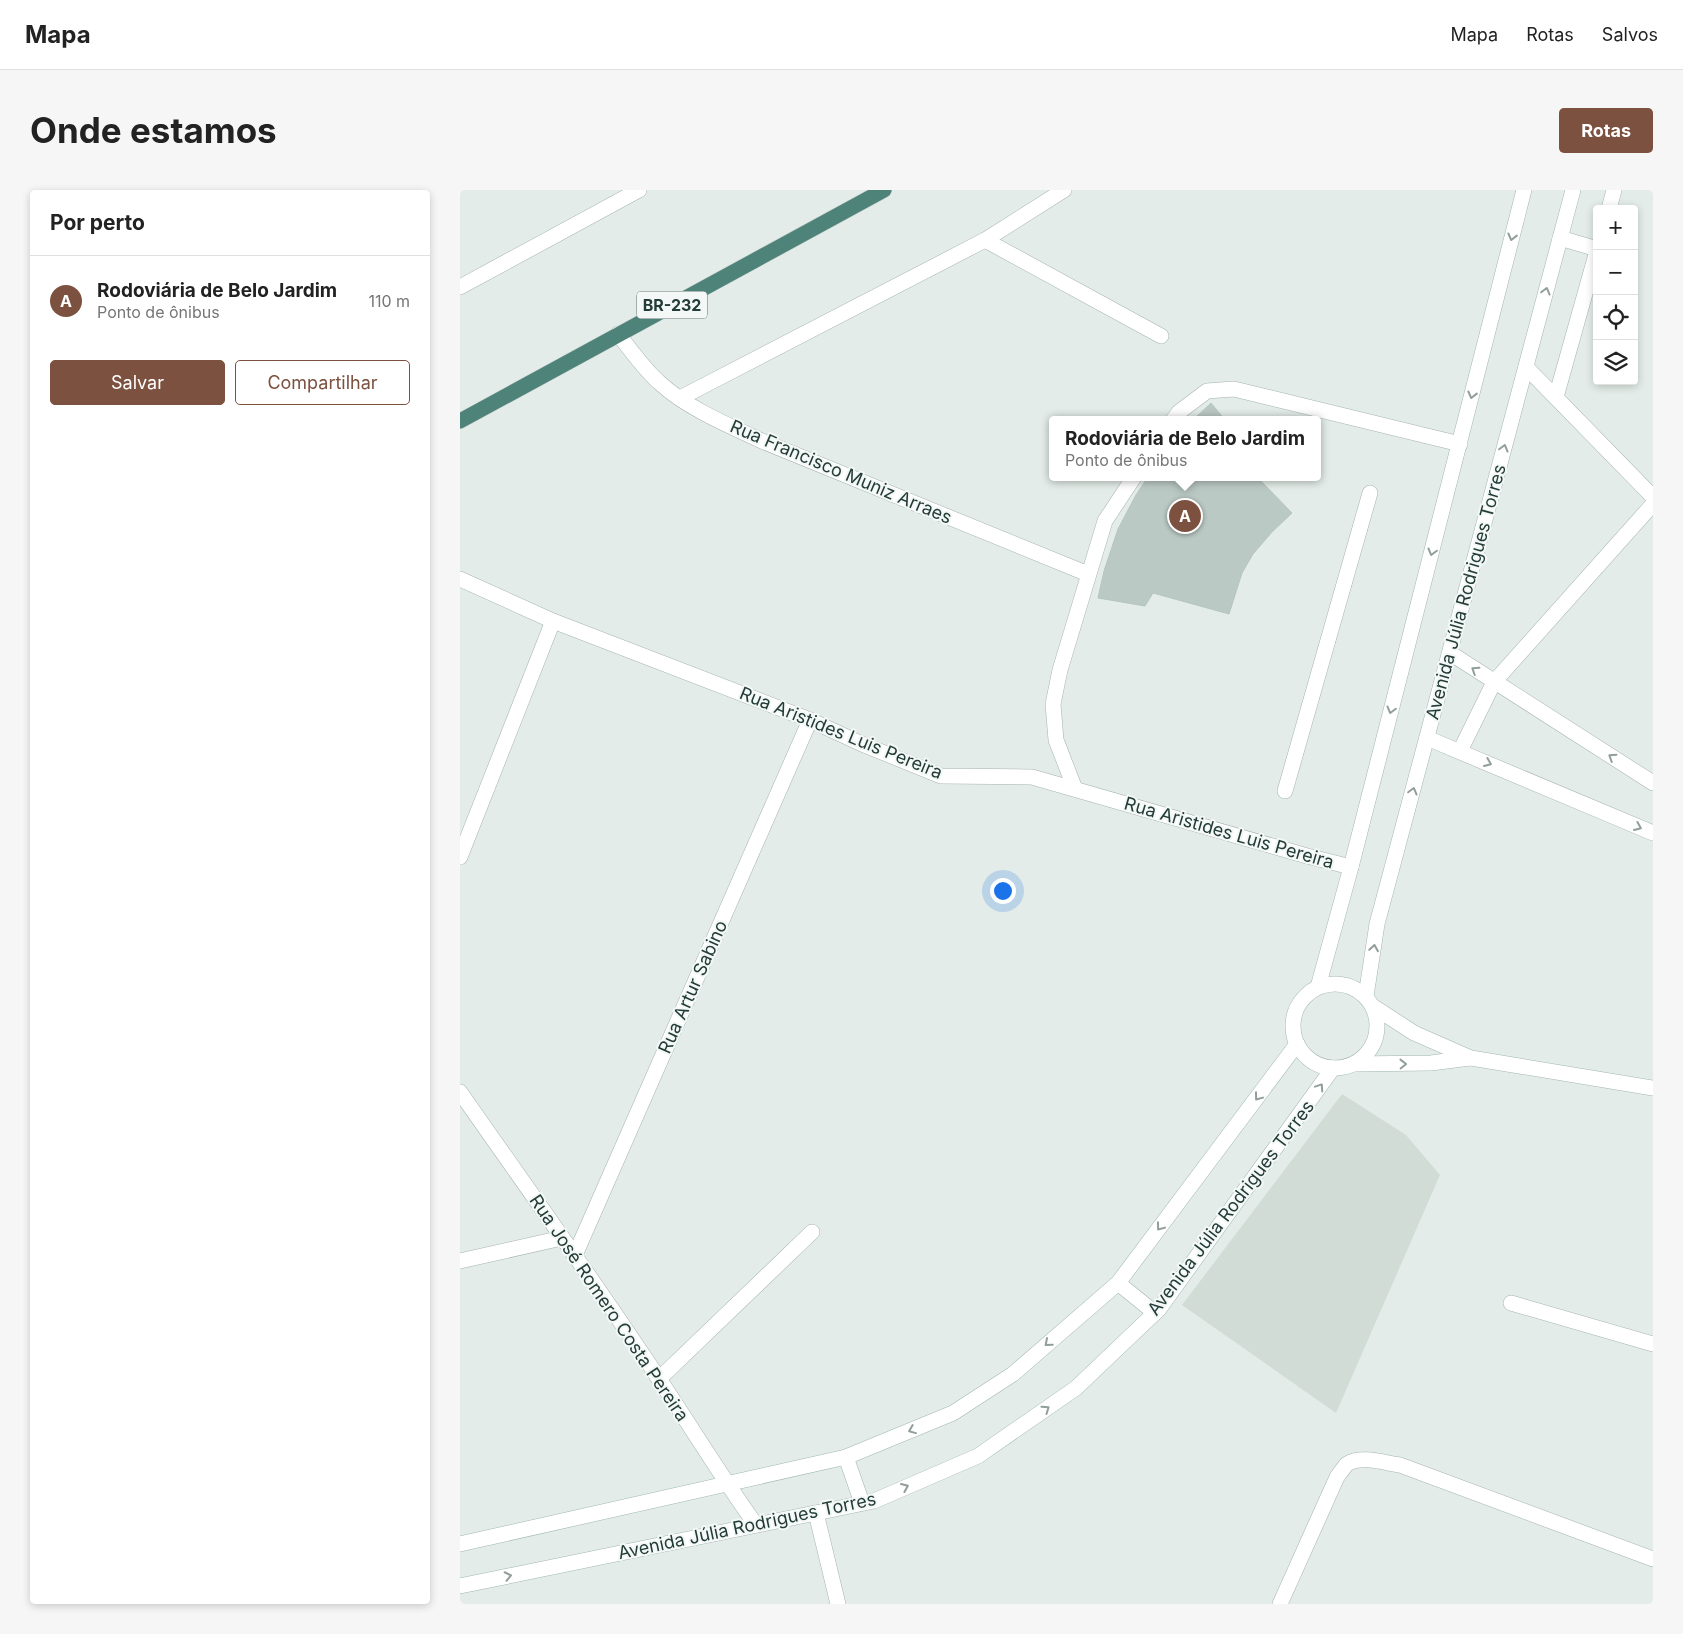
<!DOCTYPE html>
<html lang="pt">
<meta charset="utf-8">
<style>
:root{--surface:#fff;--page:#f6f6f6;--text:#222;--muted:#767676;--line:#e0e0e0;--accent:#7c513f}
body{margin:0;font-family:Inter,sans-serif;background:var(--page);color:var(--text)}
.controls{position:absolute;right:15px;top:15px;display:grid;overflow:hidden;border-radius:5px;box-shadow:0 2px 8px #0003}
.controls button{width:45px;height:45px;display:grid;place-items:center;padding:0;border:0;border-bottom:1px solid var(--line);background:var(--surface);color:var(--text);font:25px sans-serif}
.you{position:absolute;left:542px;top:700px;width:18px;height:18px;margin:-12px;border:4px solid #fff;border-radius:50%;background:#1a73e8;box-shadow:0 0 0 8px #1a73e833}
.badge{display:grid;place-items:center;width:32px;height:32px;border-radius:50%;background:var(--accent);color:#fff;font-size:16px;font-weight:700}
.pin{position:absolute;translate:-50% -50%;border:2px solid #fff;box-shadow:0 1px 5px #0006}
.popup{position:absolute;left:589px;top:226px;width:272px;height:65px;box-sizing:border-box;display:grid;place-content:center;border-radius:5px;background:var(--surface);filter:drop-shadow(0 1px 4px #0005);font-size:16px;white-space:nowrap;color:var(--muted)}
.popup b{font-size:19px;color:var(--text)}
.popup::after{content:'';position:absolute;left:50%;top:100%;margin-left:-10px;border:10px solid transparent;border-top-color:var(--surface)}
.list{margin:0;padding:0;list-style:none}
h2{display:flex;justify-content:space-between;align-items:center;height:65px;margin:0;padding:0 20px;font-size:21px}
h2 small{font-size:16px;font-weight:400;color:var(--muted)}
.list li{display:grid;grid-template-columns:32px 1fr auto;gap:15px;align-items:center;box-sizing:border-box;height:90px;padding:0 20px;border-top:1px solid var(--line)}
.list b{display:block;font-size:19px;white-space:nowrap}
.list p{margin:0;font-size:16px;white-space:nowrap;color:var(--muted)}
.list em{font-size:16px;font-style:normal;color:var(--muted)}
.actions{display:flex;gap:10px;padding:15px 20px}
.actions a{flex:1;padding:11px 0;border:1px solid var(--accent);border-radius:5px;text-align:center;font-size:18px;color:var(--accent)}
.actions .main{background:var(--accent);color:#fff}
.icon{flex:none;width:28px;height:28px;fill:none;stroke:currentColor;stroke-width:2;stroke-linecap:round;stroke-linejoin:round}
.map{position:relative;flex:none;width:1193px;height:1414px;overflow:hidden;border-radius:5px}
header{display:flex;align-items:center;gap:30px;box-sizing:border-box;height:70px;padding:0 25px;background:var(--surface);border-bottom:1px solid var(--line)}
header strong{font-size:24px}
nav{display:flex;gap:28px;margin-inline-start:auto;font-size:18px}
.intro{display:flex;align-items:center;justify-content:space-between;box-sizing:border-box;height:120px;padding:0 30px}
h1{margin:0;font-size:35px}
.button{padding:12px 22px;border-radius:5px;background:var(--accent);color:#fff;font-size:18px;font-weight:700}
main{display:flex;gap:30px;padding:0 30px}
aside{flex:1;background:var(--surface);border-radius:5px;box-shadow:0 2px 8px #0003}
.map>svg:first-child{display:block}
</style>
<header>
<strong>Mapa</strong>
<nav><a>Mapa</a><a>Rotas</a><a>Salvos</a></nav>
</header>
<div class="intro"><h1>Onde estamos</h1><a class="button">Rotas</a></div>
<main>
<aside>
<h2>Por perto<small></small></h2>
<ul class="list">
<li><span class="badge">A</span><div><b>Rodoviária de Belo Jardim</b><p>Ponto de ônibus</p></div><em>110 m</em></li>
</ul>
<div class="actions"><a class="main">Salvar</a><a>Compartilhar</a></div>
</aside>
<div class="map">
<svg width="1193" height="1414" viewBox="0 0 1193 1414">
<rect width="100%" height="100%" fill="#e3ece8"/>
<path fill="#d1dcd7" d="M882 904 946 945 980 985 876 1223 722 1115Z"/>
<g fill="#bbc9c4" stroke="#b5c5bf">
<path d="M751 213 765 230H733Z"/>
<path d="M688 287H797L832 323 812 342 793 364 782 383 769 424 693 403 685 416 638 408 644 381 658 339 676 305Z"/>
</g>
<g fill="none" stroke-linecap="round" stroke-linejoin="round">
<defs>
<path id="service" d="M825 601 910 303"/>
<g id="minor">
<path d="M1149 19 1154 0"/>
<path d="M1100 48 1137 59"/>
<path d="M525 50 701 146"/>
<path d="M0 97 179 0"/>
<path d="M158 144C171 160 185 181 201 194 227 218 270 236 302 251L628 384"/>
<path d="M1066 177 1193 307"/>
<path d="M1096 207 1137 61"/>
<path d="M220 208 525 50 604 0"/>
<path d="M713 230 719 222 747 201 774 199 1000 254"/>
<path d="M0 389 93 431 350 530 402 554 481 586 572 587 847 666 891 677"/>
<path d="M990 463 1193 593"/>
<path d="M967 548 1193 643"/>
<path d="M1000 561 1034 492 1193 314"/>
<path d="M615 599 596 550 593 514 600 480 645 331 674 287"/>
<path d="M0 667 93 431"/>
<path d="M0 902C67 998 135 1092 199 1189 232 1238 262 1288 296 1335"/>
<path d="M115 1065 350 530"/>
<path d="M0 1071 102 1048"/>
<path d="M1051 1113 1193 1154"/>
<path d="M199 1189 352 1042"/>
<path d="M356 1323 378 1414"/>
<path d="M820 1414 877 1287C880 1283 884 1277 887 1274 901 1265 925 1273 940 1275L1193 1369"/>
</g>
<g id="secondary">
<circle cx="875" cy="836" r="42"/>
<path d="M858 797 891 677 1064 0"/>
<path d="M906 806 917 734 1113 0"/>
<path d="M914 817 954 843 1011 868 1193 898"/>
<path d="M894 874 971 873 1010 868"/>
<path d="M658 1093 695 1123"/>
<path d="M386 1267 402 1313"/>
<path d="M0 1354 386 1267 493 1223 553 1184 658 1093 837 854"/>
<path d="M0 1396 414 1311 518 1266 616 1198 699 1119 873 878"/>
</g>
<path id="trunk" d="M0 231 424 0"/>
</defs>
<use href="#service" stroke="#a6b4af" stroke-width="16"/>
<use href="#minor" stroke="#a6b4af" stroke-width="16"/>
<use href="#secondary" stroke="#a1b7b0" stroke-width="16"/>
<use href="#trunk" stroke="#c1c8c7" stroke-width="16"/>
<use href="#service" stroke="#fff" stroke-width="15"/>
<use href="#minor" stroke="#fff" stroke-width="15"/>
<use href="#secondary" stroke="#fff" stroke-width="15"/>
<use href="#trunk" stroke="#4e8379" stroke-width="15"/>
</g>
<defs><path id="oneway-chevron" d="M-2-3.5L2.5 0L-2 3.5" fill="none" stroke-width="1.6" stroke-linecap="round" stroke-linejoin="round" transform="scale(1.25)"/></defs>
<g stroke="#919e9b">
<use href="#oneway-chevron" transform="translate(1052 47) rotate(104)"/>
<use href="#oneway-chevron" transform="translate(1086 101) rotate(-75)"/>
<use href="#oneway-chevron" transform="translate(1012 205) rotate(104)"/>
<use href="#oneway-chevron" transform="translate(1044 258) rotate(-75)"/>
<use href="#oneway-chevron" transform="translate(972 362) rotate(105)"/>
<use href="#oneway-chevron" transform="translate(1015 480) rotate(-147)"/>
<use href="#oneway-chevron" transform="translate(931 520) rotate(105)"/>
<use href="#oneway-chevron" transform="translate(1152 567) rotate(-147)"/>
<use href="#oneway-chevron" transform="translate(1028 573) rotate(23)"/>
<use href="#oneway-chevron" transform="translate(953 601) rotate(-75)"/>
<use href="#oneway-chevron" transform="translate(1178 637) rotate(23)"/>
<use href="#oneway-chevron" transform="translate(914 758) rotate(-81)"/>
<use href="#oneway-chevron" transform="translate(943 874) rotate(-1)"/>
<use href="#oneway-chevron" transform="translate(860 897) rotate(-56)"/>
<use href="#oneway-chevron" transform="translate(798 907) rotate(127)"/>
<use href="#oneway-chevron" transform="translate(700 1037) rotate(127)"/>
<use href="#oneway-chevron" transform="translate(588 1153) rotate(139)"/>
<use href="#oneway-chevron" transform="translate(586 1219) rotate(-35)"/>
<use href="#oneway-chevron" transform="translate(452 1240) rotate(158)"/>
<use href="#oneway-chevron" transform="translate(445 1297) rotate(-23)"/>
<use href="#oneway-chevron" transform="translate(48 1386) rotate(-12)"/>
</g>
<g text-anchor="middle" stroke-width="4" stroke-linejoin="round" paint-order="stroke">
<rect fill="#f3f8f6" stroke="#617470" stroke-width="1" x="177" y="101.5" width="70" height="27" rx="4"/>
<g font-size="16" font-weight="bold" fill="#233c37">
<text x="212" y="121">BR-232</text>
</g>
<g font-size="18" fill="#233c37" stroke="#f3f8f6">
<text transform="translate(381 282) rotate(23)" y="6">Rua Francisco Muniz Arraes</text>
<text transform="translate(1006 402) rotate(-75)" y="6">Avenida Júlia Rodrigues Torres</text>
<text transform="translate(381 543) rotate(22)" y="6">Rua Aristides Luis Pereira</text>
<text transform="translate(769 643) rotate(16)" y="6">Rua Aristides Luis Pereira</text>
<text transform="translate(233 797) rotate(-66)" y="6">Rua Artur Sabino</text>
<text transform="translate(771 1018) rotate(-53)" y="6">Avenida Júlia Rodrigues Torres</text>
<text transform="translate(149 1118) rotate(56)" y="6">Rua José Romero Costa Pereira</text>
<text transform="translate(287 1336) rotate(-12)" y="6">Avenida Júlia Rodrigues Torres</text>
</g>
</g>
</svg>
<div class="controls">
<button>+</button>
<button>−</button>
<button><svg class="icon" aria-label="locate" viewBox="0 0 24 24"><circle cx="12" cy="12" r="6"/><path d="M12 2v4M12 18v4M2 12h4M18 12h4"/></svg></button>
<button><svg class="icon" aria-label="layers" viewBox="0 0 24 24"><path d="M12 4l9 5-9 5-9-5zM3 14l9 5 9-5"/></svg></button>
</div>
<div class="you"></div>
<div class="pin badge" style="left:725px;top:326px">A</div>
<div class="popup"><b>Rodoviária de Belo Jardim</b>Ponto de ônibus</div>
</div>
</main>
